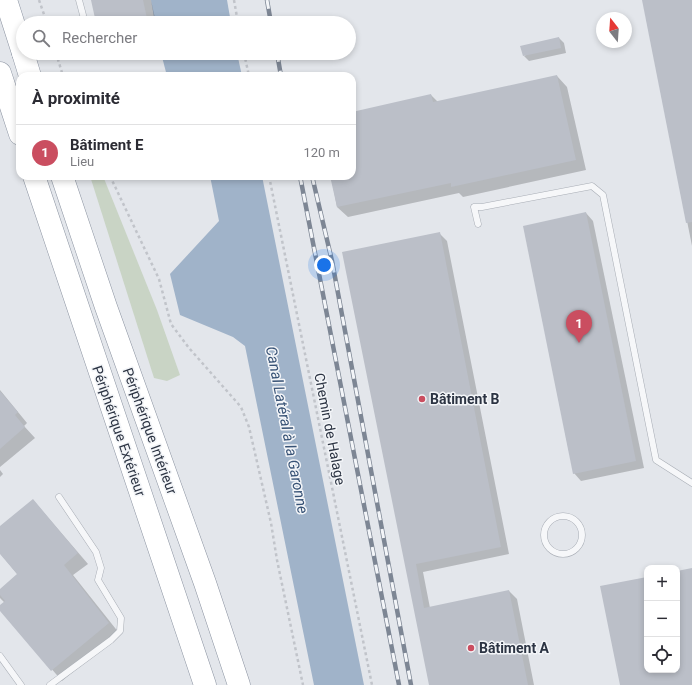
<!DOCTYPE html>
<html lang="fr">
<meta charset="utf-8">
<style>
:root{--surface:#fff;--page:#f2f2f3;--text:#2b2b33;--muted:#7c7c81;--line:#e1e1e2;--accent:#ca4e60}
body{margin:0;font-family:Roboto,sans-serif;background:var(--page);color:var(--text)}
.controls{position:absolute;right:12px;bottom:12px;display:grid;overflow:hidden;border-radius:8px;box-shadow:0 2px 6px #0003}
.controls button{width:36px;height:36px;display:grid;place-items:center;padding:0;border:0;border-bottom:1px solid var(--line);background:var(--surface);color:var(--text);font:20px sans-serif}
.compass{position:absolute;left:596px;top:12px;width:36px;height:36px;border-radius:50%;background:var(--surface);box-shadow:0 2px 6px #0003;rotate:343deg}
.you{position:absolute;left:324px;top:265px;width:14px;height:14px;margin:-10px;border:3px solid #fff;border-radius:50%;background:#1a73e8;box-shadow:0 0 0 6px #1a73e833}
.badge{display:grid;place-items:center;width:26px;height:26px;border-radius:50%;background:var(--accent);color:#fff;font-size:13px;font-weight:700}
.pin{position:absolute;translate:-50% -33px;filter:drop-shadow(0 1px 2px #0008)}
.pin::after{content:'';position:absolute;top:21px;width:14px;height:12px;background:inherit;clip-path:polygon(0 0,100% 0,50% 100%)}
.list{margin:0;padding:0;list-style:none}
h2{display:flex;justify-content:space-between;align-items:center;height:52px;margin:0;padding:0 16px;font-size:17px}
h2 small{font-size:13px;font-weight:400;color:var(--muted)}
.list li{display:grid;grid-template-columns:26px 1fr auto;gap:12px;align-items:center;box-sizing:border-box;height:56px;padding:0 16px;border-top:1px solid var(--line)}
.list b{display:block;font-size:15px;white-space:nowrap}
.list p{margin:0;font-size:13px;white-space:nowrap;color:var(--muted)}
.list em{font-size:13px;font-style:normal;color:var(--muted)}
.icon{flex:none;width:22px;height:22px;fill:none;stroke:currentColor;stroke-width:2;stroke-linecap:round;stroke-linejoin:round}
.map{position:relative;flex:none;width:692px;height:685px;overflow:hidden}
.search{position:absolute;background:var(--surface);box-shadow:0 2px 6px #0003;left:16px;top:16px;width:340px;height:44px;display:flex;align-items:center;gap:10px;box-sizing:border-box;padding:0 14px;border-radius:22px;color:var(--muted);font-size:15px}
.panel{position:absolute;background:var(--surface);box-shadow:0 2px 6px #0003;left:16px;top:72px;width:340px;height:108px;border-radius:12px}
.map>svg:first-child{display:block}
</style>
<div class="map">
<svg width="692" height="685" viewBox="0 0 692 685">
<rect width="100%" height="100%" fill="#e3e6eb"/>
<path fill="#c9d4c5" d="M90 176H103L157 310 180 375 167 381 154 378Z"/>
<g fill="#a0b3c9">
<path d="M151 0H227L231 23H155Z"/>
<path d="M161 53H237L242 76H167Z"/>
<path d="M210 176H262L364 685H314L245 346 233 337 180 315 170 274 219 221Z"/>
</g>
<g fill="#0003">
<path d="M92 0H151L156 23H97Z"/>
<path d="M643 0H692V246Z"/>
<path d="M559 38 564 43 566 53 529 61 524 56Z"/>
<path d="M557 76 567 87 586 170 463 197 459 193 348 217 337 207 331 176H352V113L431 95 438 102Z"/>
<path d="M586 213 593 221 644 468 581 481 574 473Z"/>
<path d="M439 233 447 241 509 554 423 572 430 608 509 591 517 599 534 685H430L344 253Z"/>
<path d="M0 390 27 423 24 426 35 438 0 467Z"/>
<path d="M0 470 3 474 0 477Z"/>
<path d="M33 500 88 564 73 575 119 633 62 681 0 609V607L5 603 0 598V591L18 575 0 553V528Z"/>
</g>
<g fill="#bbbfc8">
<path d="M91 0H143L148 23H96Z"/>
<path d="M642 0H692V222L686 223Z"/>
<path d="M559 37 561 48 523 56 520 46Z"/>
<path d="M557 75 576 160 451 187V183L337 207 330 176H352V112L431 94 433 102Z"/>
<path d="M586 212 636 461 573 474 523 226Z"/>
<path d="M440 232 501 547 416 564 424 608 509 590 528 685H429L342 252Z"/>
<path d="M0 391 18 412 15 415 25 427 0 449Z"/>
<path d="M33 499 78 553 64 565 109 623 51 671 0 611V605L5 601 0 595V589L17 574 0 554V526Z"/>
<path d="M692 568V685H620L600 586 647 577V670H677V571Z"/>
</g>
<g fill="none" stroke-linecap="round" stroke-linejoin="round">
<defs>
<g id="lane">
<path d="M79 0 83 15"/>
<path d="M478 224 474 207H482L592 186 603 195 656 460 692 483"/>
<circle cx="563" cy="535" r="19"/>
<path d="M0 656 21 685"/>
<path d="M50 685 111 640 120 631 121 618 98 580 101 568 96 552 59 497"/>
</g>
<g id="highway">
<path d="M6 0 23 53"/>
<path d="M23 53 30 76"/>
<path d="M0 73 20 134"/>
<path d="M34 176 205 685"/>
<path d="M62 176 106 307 205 583 239 685"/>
</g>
</defs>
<use href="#lane" stroke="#a8adb5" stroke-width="7"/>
<use href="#highway" stroke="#8b93a1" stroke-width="23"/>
<g stroke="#c1c4ca" stroke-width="2.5" stroke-dasharray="3 3" stroke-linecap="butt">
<path d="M39 0 47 23"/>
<path d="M234 0 238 23"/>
<path d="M56 53 63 76"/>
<path d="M244 53 249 76"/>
<path d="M110 176 159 279 171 324 189 348 241 407 249 427 271 523 277 560 303 685"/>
<path d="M269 176 372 685"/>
</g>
<use href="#lane" stroke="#f6f7f9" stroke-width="6"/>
<use href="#highway" stroke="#fff" stroke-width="22"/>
<defs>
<g id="rail">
<path d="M267 0 271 23"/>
<path d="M277 53 281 76"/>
<path d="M300 176 399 685"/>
<path d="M312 176 332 261 411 685"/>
</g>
</defs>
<use href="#rail" stroke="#7d8694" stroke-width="4.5"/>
<use href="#rail" stroke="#f3f5f8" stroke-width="3" stroke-dasharray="9" stroke-linecap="butt"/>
</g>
<g fill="#ca4e60" stroke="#f3f5f8" stroke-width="1.5">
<circle cx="422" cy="399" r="4"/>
<circle cx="471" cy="648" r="4"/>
</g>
<g text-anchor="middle" stroke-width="3" stroke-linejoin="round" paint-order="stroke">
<g font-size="14" font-weight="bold" fill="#2c3443" stroke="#f3f5f8" text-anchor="start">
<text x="430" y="404">Bâtiment B</text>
<text x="479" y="653">Bâtiment A</text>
</g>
<g font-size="14" fill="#2c3443" stroke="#f3f5f8">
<text transform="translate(330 429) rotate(79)" y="5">Chemin de Halage</text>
<text transform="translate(119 431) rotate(71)" y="5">Périphérique Extérieur</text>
<text transform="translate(150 431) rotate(70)" y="5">Périphérique Intérieur</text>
</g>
<g font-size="15" font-style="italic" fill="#375275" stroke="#f3f5f8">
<text transform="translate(287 430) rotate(79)" y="5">Canal Latéral à la Garonne</text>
</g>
</g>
</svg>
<div class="controls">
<button>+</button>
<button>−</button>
<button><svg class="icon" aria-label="locate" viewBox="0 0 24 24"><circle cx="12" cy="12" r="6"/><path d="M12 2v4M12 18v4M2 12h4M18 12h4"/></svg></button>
</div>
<svg class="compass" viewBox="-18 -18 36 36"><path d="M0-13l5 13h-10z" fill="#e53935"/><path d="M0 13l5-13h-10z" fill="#7c7c81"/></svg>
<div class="you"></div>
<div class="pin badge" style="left:579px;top:343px">1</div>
<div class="search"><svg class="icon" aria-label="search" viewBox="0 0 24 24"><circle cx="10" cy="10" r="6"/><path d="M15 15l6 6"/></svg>Rechercher</div>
<section class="panel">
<h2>À proximité<small></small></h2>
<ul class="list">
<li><span class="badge">1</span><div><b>Bâtiment E</b><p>Lieu</p></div><em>120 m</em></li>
</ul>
</section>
</div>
